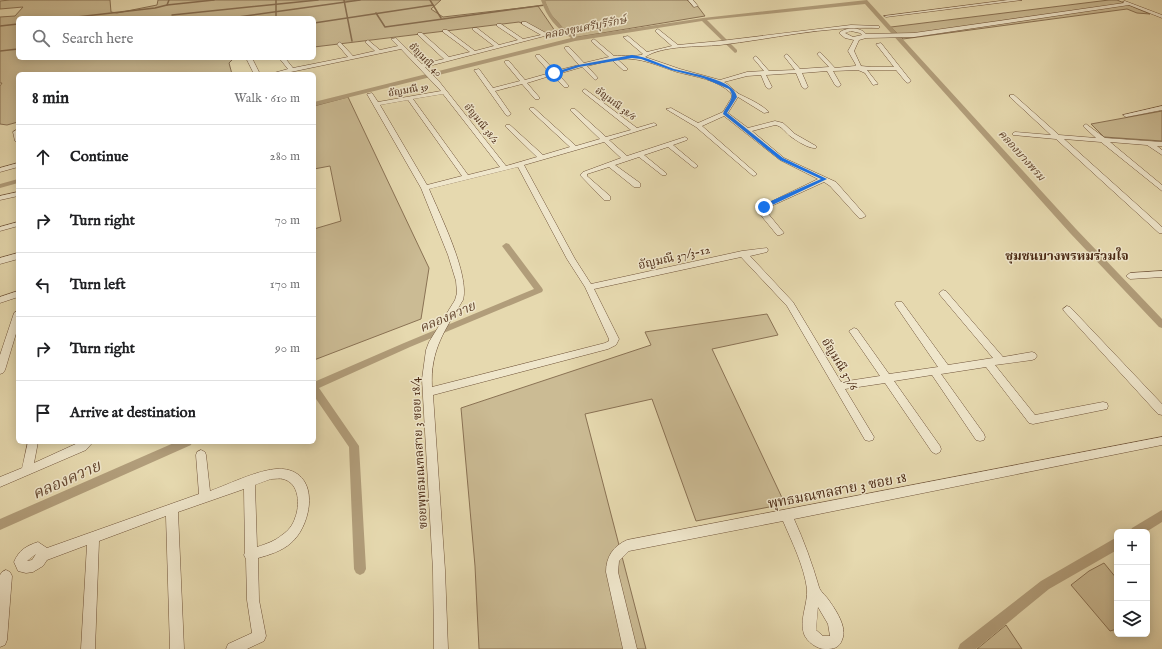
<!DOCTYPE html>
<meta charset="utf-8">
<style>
:root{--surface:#fff;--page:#f6f6f6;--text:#202124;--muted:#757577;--line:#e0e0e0}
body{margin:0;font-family:"IM FELL English","Noto Serif Thai",serif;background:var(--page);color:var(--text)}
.controls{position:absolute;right:12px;bottom:12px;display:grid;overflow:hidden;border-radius:6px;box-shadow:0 2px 10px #0003}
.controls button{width:36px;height:36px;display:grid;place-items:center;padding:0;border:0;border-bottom:1px solid var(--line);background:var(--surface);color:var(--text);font:20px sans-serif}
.stop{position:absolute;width:12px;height:12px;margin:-9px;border:3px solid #1a73e8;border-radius:50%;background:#fff}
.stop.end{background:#1a73e8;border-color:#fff;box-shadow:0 1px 4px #0008}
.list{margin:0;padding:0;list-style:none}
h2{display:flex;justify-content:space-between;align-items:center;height:52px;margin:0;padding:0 16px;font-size:17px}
h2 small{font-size:13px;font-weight:400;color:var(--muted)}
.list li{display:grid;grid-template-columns:26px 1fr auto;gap:12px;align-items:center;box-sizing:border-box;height:64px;padding:0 16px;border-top:1px solid var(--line)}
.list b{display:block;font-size:15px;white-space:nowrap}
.list em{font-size:13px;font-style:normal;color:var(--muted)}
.icon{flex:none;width:22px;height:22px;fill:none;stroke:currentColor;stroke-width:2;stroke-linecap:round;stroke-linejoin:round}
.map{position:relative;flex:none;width:1162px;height:649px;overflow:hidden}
.search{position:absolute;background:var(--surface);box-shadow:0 2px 10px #0003;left:16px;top:16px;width:300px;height:44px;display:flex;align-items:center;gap:10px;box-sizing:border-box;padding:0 14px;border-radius:6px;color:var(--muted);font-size:15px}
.panel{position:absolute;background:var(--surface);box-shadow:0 2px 10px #0003;left:16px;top:72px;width:300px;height:372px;border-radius:6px}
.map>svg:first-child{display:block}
</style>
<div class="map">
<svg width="1162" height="649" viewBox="0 0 1162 649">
<rect width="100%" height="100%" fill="#e6d9af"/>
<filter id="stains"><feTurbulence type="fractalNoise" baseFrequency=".005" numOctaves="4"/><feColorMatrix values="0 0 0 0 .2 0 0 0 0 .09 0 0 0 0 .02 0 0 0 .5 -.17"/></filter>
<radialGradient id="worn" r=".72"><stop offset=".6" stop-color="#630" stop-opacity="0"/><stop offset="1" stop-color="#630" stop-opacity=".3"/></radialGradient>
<g fill="#cbbb94" stroke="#8a7254">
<path d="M10 0H110L111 12 117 13 157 5 158 0H441L431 9 443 17 538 6 555 31 545 34 519 22 314 47V18H18V58H234L229 63 232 74H18V122L7 125 0 124V86L2 83H0V17L15 16 23 7 0 9V1Z"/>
<path d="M544 0H693L705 16 572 38 550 14Z"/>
<path d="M1109 0H1117L1150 14 1137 13 1127 9 903 39 891 27Z"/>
<path d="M348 97 429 268 421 319 314 360V229L341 221 330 166 314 169V106Z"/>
<path d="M1162 111V141L1104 137 1091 124Z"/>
<path d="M767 314 778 335 712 349 785 504 696 521 652 399 585 414 646 649H479L475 566 461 408 651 345 645 332Z"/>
<path d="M1104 563 1117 579V629L1110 631 1071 585 1089 571Z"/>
<path d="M1006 625 1022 649H977Z"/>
</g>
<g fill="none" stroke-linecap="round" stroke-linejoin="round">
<g stroke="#876e51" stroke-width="1.5">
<path d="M276 0V18"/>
<path d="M344 0 352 41"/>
<path d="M430 0 441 18"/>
<path d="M167 5 214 0"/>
<path d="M376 13 385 27 545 5"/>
<path d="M172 15 318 0"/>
<path d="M68 18 155 8 167 5 169 0"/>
<path d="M231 18 360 0"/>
<path d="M314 23 433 5"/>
<path d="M0 26 18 24"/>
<path d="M0 51 18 49"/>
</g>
<g fill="#b19d7a" fill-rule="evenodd">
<path d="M541 0H545C552 19 560 26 576 37L703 18 867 0 1076 229 1162 319V328L1159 327 1070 233 865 4 707 20 737 50V52L735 53 702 21 575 41 314 106V102L571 38C556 27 547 18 541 0Z"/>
<path d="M18 179V183L0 188V184Z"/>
<path d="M506 243 509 244 542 288 543 290 542 292 410 347 319 388 359 446 366 569 364 573 360 575 356 573 354 569 349 447 314 396V382L404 343 534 289 502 246Z"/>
<path d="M176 442H192L191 445 0 530V519Z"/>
<path d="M1162 510V522L1146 532H1130L1132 528Z"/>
<path d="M1117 537V550L1049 589 976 649H958L960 644 1041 581Z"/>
</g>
<defs>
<g id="minor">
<path d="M688 0H693L698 6 694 7Z"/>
<path d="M1008 0H1022L886 17 884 16Z"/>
<path d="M1125 1 1162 15V18L1129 5 914 37 866 38 859 40 854 51 861 66 871 67H894L876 44 881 43 911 81 908 83 906 82 896 70H867L878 84 873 85 865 73 858 70 833 71 841 85 838 87 835 85 827 71 802 73 808 87 805 89 802 87 796 73 766 75 772 87 769 89 766 87 761 75 747 76 724 82C730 85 734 91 739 94 749 99 761 104 769 112L764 113 738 97 728 113 748 128 775 121 783 123 795 134 816 146V148C809 149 797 141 790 136 785 132 782 126 775 125L752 131 784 158 836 182 866 216 862 218H859L830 186 824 182 767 208 766 211 784 233 780 235H777L759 213 758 211 760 207 818 179 780 160 724 116 702 126 757 174 754 176 752 175 696 127 666 109 671 108 698 123 723 112 732 97 731 93C716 79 696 77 677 72 658 66 641 57 620 59H617L627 68V70H623L612 60 587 66 598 78 595 80 582 67 558 74 568 85V87H564L553 75 527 83 539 97V99H535L522 84 495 91 511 114 508 116 506 115 474 70 479 69 493 88 520 81 505 63V61H509L525 80 550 73 536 57V55H540L555 71 579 65 565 49V47H569L584 63 609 57 592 42 591 41 594 39 614 56C622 55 638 57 643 54L623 37 628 36 647 52 672 46 656 32V30L658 29 678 45 720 41 851 25 879 26V28H877C824 26 772 39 720 45 699 47 663 45 645 57L680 69 720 80 747 72 764 71 753 58 756 56 769 71 795 70 784 56 787 54 800 69 829 67 817 54 820 52 835 68 855 66 856 65 848 51 854 40 845 38 840 34V32C847 27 861 27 866 34L914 33 1124 3 1123 2ZM851 31 860 33 862 35 853 37 845 33Z"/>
<path d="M522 22H526L546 33 557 30 560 32 425 67 438 80 506 166 537 157 506 127V125H510L543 155 570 147 530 110V108H534L576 146 600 139 571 111V109H575L606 137 631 130 583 92V90L585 89 637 128 654 123 657 125 609 140 627 156 685 137 688 139 687 140 673 145 698 166 695 168 693 167 668 147 644 155 666 173V175H662L639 157 615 165 640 183V187H634L609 167 587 174V176L610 196V200H604L580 175 583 172 621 158 604 142 524 165 575 259 591 284 742 251 767 248 768 250 767 252 750 256 793 302 841 382 880 376 849 331 854 328 857 329 889 374 938 367 896 306 895 304 896 302H902L948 365 993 358 940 295 939 293 943 290 946 291 1003 357 1032 352 1035 353 1037 356 1035 359 1032 360 995 365 1035 415 1103 402 1107 403 1108 406 1107 409 1033 424 1029 423 986 367 941 374 984 434 985 437 984 440 980 441 976 440 932 375 894 381 940 446 941 449 940 452 936 454 932 452 885 383 845 389 874 437 873 440 869 441 865 440 787 306 741 257 594 289 619 339 616 345 608 349 433 395 445 570 448 649H434L433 570 422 379 426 350 429 342 455 300 457 293 456 281 448 255 421 188 367 94 372 93 378 102 441 91 401 49 281 74H270L288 69 279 58H285L293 68 348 57 337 44 340 42 353 56 375 51 365 42 368 40 380 50 398 46 391 39 396 38 422 64 444 59 418 35V33H422L449 57 470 52 443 32V30H447L475 51 494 46 473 30V28H477L499 45 518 40 497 26V24H501L523 39 541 35 522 24ZM443 94 500 167 468 175 413 99ZM408 100 462 176 427 185 380 105ZM518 167 567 259 585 287 609 339V341L605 343 432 387C430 350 445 330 463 300 470 275 440 215 429 189Z"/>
<path d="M250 58 253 60 260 74H254L247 60Z"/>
<path d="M1010 95H1014L1059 135 1096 138 1084 127 1083 126 1086 124 1105 138 1162 142V146H1157L1162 150V155L1147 145 1110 142 1162 185V191L1101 142 1064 139 1162 227V233H1159L1056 139 1013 135V133L1015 132 1051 135 1010 97Z"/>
<path d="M1162 106V110L1126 117 1123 115Z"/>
<path d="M18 129V143L15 141 13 132Z"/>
<path d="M18 163V167L0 172V168Z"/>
<path d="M18 192V196L0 200V196Z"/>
<path d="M18 222V226L0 231V227Z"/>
<path d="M18 253V259L0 264V258Z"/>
<path d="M1162 271V277L1130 279 1126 276 1130 273Z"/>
<path d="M18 291V297L0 303V297Z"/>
<path d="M1067 306 1070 307 1162 404V415L1158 414 1064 311 1063 309Z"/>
<path d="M18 310V327L5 370 3 373 0 374V355L14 313Z"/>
<path d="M1162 437V445L794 519C804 541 812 563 819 587 820 591 825 595 828 599 835 609 848 627 842 640 839 648 834 649 825 649 817 649 807 642 804 634 799 620 808 604 807 589 804 566 792 542 783 521L629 551 619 561 618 572 637 649H623L606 572C606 557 613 546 627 540ZM818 607 828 624 830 636H823L816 630Z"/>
<path d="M28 442H38L34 463 80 442H93L86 450 0 487V477L22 468Z"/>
<path d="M201 450 205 452 206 455 210 491C230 484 263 467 283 469 321 473 312 525 291 543 282 551 269 555 258 558L259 600 266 636 264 641 247 649H226L228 644 252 633 247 600 246 559 244 555 245 552 244 489 178 512 184 649H170L166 516 99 541 95 649H81L87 545 47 560 43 566 33 572 26 573 18 571 14 562C19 550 26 546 38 542L47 548 199 494 196 455 197 452ZM271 479C275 479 280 478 283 479 300 483 300 506 295 518 293 525 288 531 282 535 275 541 266 544 257 547L255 485ZM36 554 32 560 27 561Z"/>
<path d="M6 570 10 572 12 576 7 640 5 645 0 647V575L2 572Z"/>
</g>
</defs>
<use href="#minor" stroke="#70543a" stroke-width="1"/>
<use href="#minor" fill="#efe6cb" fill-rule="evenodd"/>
</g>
<path fill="#1a73e8" d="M632 55C647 57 660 64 674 69 689 73 734 79 737 97L727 113 783 158 827 179 766 208H762V205L821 179 780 160 723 114C725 106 737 98 729 89L703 78 671 70 641 59 632 58 579 67 554 75 552 73 578 65Z"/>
<g text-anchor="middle" stroke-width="3" stroke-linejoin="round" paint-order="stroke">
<g font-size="10" fill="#492813" stroke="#efe6cb">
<text transform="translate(426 59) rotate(46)" y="4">อัญมณี 40</text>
<text transform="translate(408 89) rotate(-10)" y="4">อัญมณี 39</text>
<text transform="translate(616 103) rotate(37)" y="4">อัญมณี 38/6</text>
<text transform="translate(482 123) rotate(51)" y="4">อัญมณี 38/2</text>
</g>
<g font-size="11" font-style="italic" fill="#63452d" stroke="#efe6cb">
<text transform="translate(585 27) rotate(-11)" y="4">คลองขุนศรีบุรีรักษ์</text>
<text transform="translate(1022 155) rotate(48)" y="4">คลองบางพรม</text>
</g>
<g font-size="12" fill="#492813" stroke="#efe6cb">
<text transform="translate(674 257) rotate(-13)" y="4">อัญมณี 37/3-12</text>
<text transform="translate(840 364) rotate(59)" y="4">อัญมณี 37/6</text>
<text transform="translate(419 453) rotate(-93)" y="4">ซอยพุทธมณฑลสาย 3 ซอย 18/4</text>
</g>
<g font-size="13" font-weight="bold" fill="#492813" stroke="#efe6cb">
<text x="1067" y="260">ชุมชนบางพรหมร่วมใจ</text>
</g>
<g font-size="13" font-style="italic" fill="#63452d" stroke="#efe6cb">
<text transform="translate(447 316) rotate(-23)" y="5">คลองควาย</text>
</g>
<g font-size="14" fill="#492813" stroke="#efe6cb">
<text transform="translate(837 490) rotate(-11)" y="5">พุทธมณฑลสาย 3 ซอย 18</text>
</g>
<g font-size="16" font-style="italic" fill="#63452d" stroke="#efe6cb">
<text transform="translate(66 479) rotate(-24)" y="6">คลองควาย</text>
</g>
</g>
<rect width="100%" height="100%" filter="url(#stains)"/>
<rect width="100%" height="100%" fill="url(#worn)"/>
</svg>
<div class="controls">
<button>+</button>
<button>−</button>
<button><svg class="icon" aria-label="layers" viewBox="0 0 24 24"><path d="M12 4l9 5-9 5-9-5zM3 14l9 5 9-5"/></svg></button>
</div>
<div class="stop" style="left:554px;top:73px"></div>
<div class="stop end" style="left:764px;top:207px"></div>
<div class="search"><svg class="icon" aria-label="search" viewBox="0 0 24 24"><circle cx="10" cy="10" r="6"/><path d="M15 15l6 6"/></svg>Search here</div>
<section class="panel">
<h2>8 min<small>Walk · 610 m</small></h2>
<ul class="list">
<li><svg class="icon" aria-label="ahead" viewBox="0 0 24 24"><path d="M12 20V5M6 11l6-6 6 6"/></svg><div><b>Continue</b></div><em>280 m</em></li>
<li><svg class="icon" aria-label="right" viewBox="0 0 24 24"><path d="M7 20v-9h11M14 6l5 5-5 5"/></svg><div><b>Turn right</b></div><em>70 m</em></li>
<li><svg class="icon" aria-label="left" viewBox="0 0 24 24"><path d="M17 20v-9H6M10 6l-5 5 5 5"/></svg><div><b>Turn left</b></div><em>170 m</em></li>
<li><svg class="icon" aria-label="right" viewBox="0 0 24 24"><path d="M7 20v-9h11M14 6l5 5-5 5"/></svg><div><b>Turn right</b></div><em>90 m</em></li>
<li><svg class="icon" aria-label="arrive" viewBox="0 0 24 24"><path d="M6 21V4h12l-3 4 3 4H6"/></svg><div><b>Arrive at destination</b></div></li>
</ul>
</section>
</div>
